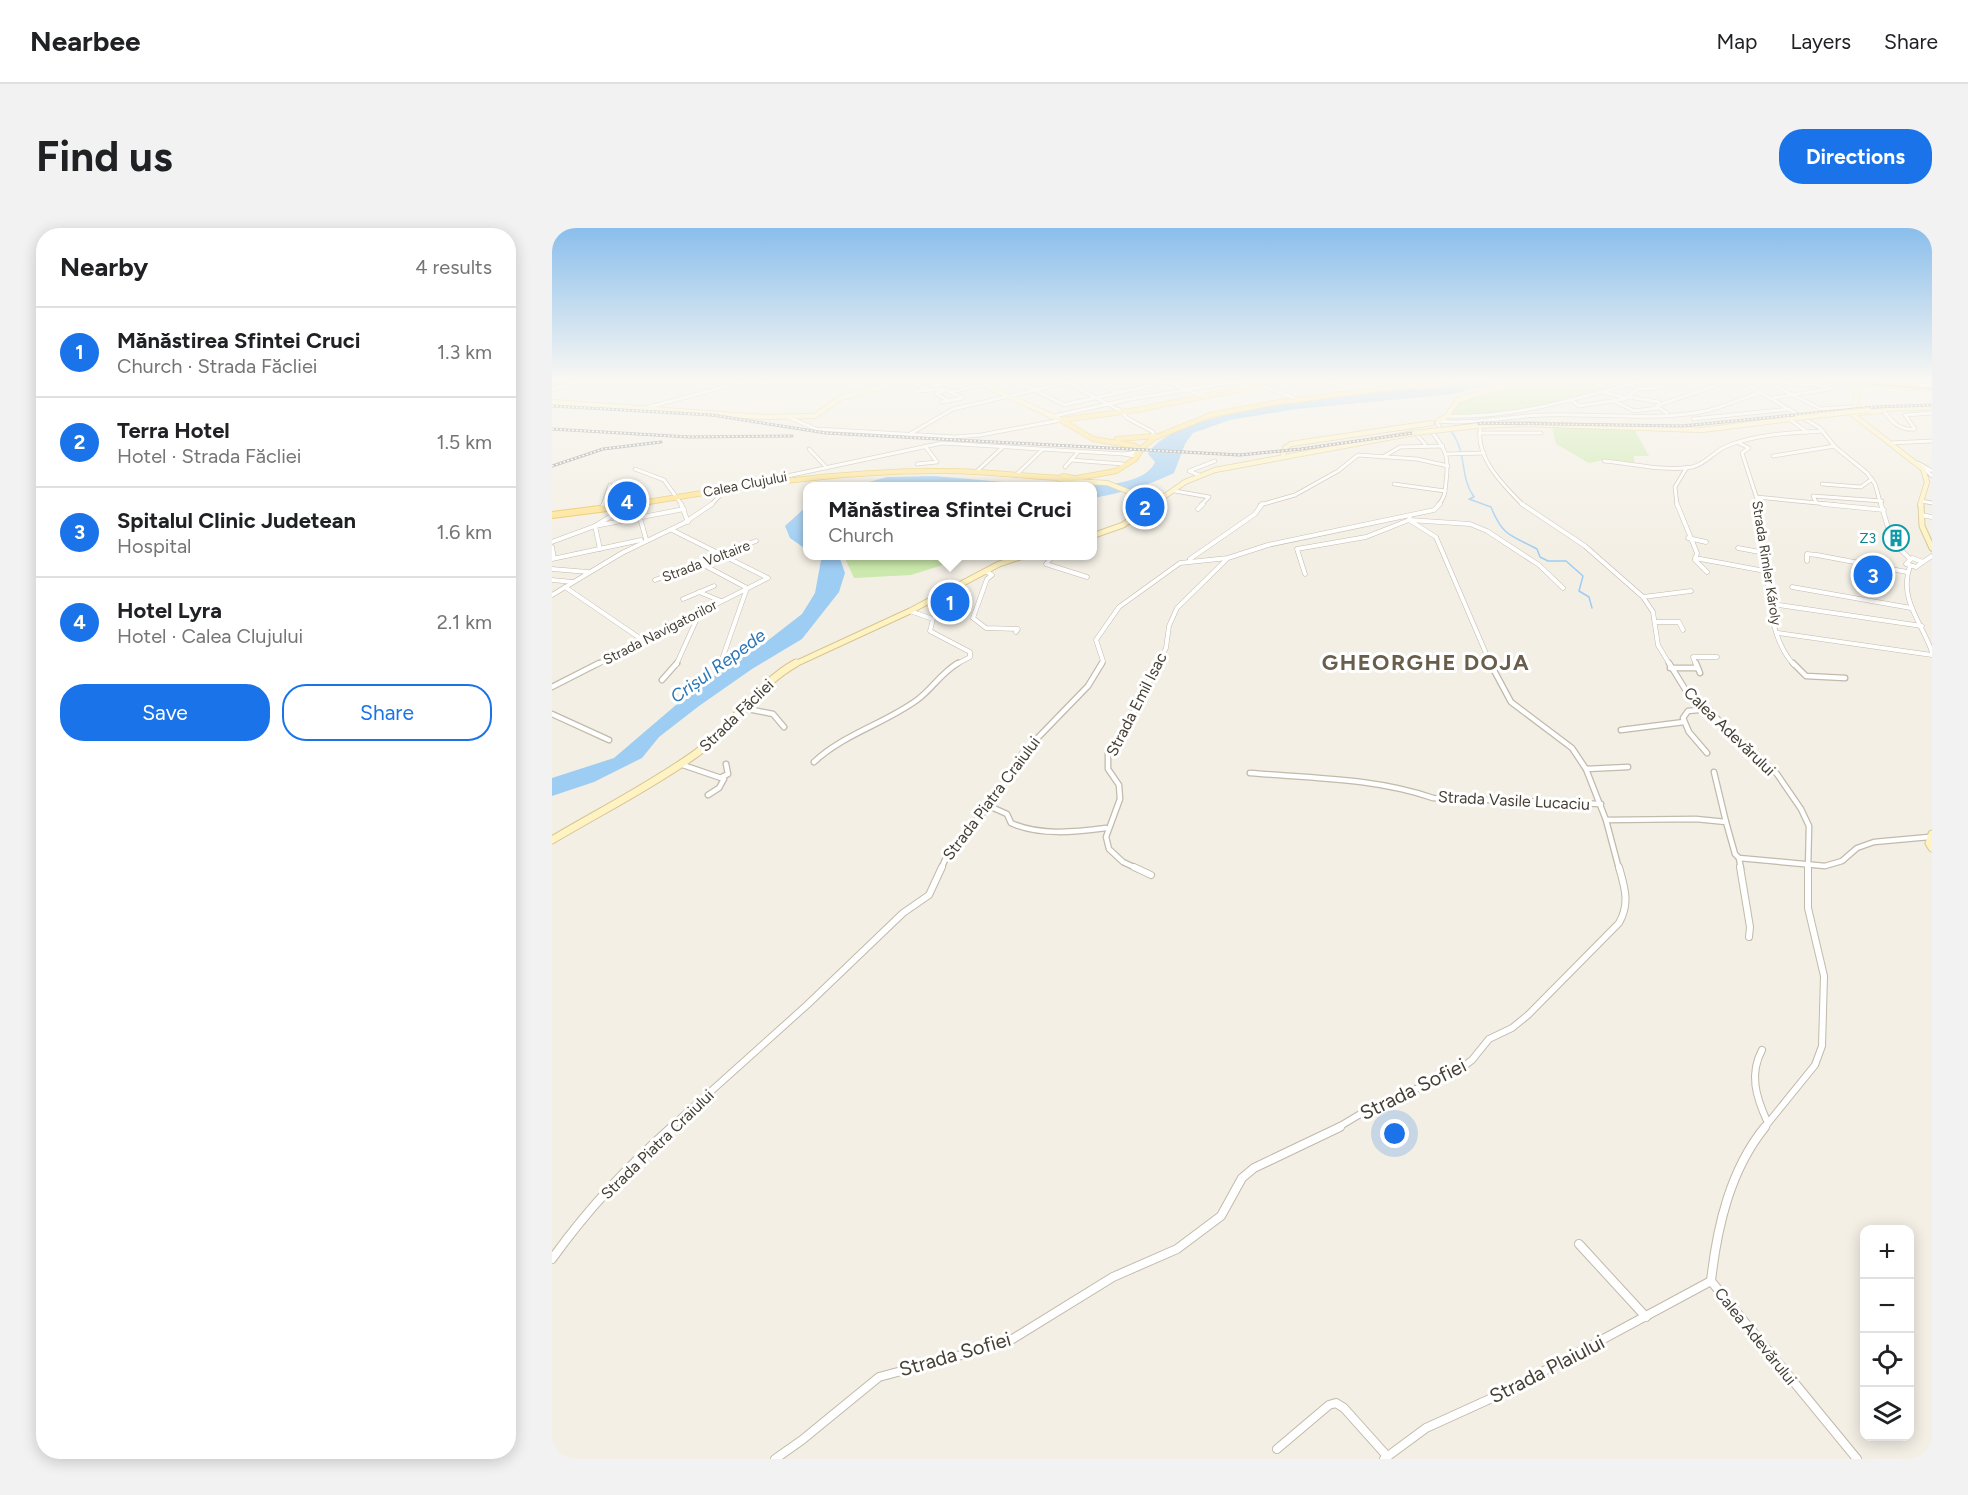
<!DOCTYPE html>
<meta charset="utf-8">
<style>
:root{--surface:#fff;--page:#f2f2f2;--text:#202124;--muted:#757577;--line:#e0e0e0;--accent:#1a73e8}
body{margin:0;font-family:Figtree,sans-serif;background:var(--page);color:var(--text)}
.controls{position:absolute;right:18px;bottom:18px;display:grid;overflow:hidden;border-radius:12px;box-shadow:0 3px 15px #0003}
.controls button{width:54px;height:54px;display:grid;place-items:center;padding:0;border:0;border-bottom:2px solid var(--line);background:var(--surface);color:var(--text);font:30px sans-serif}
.you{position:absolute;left:843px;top:906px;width:21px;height:21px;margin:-15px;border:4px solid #fff;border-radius:50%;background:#1a73e8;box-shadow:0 0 0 9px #1a73e833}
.badge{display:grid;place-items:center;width:39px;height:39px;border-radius:50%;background:var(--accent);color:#fff;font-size:20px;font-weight:700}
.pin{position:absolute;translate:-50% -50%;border:3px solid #fff;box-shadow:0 2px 6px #0006}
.popup{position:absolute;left:251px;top:254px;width:294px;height:78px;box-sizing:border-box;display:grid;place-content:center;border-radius:12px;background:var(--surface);filter:drop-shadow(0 2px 4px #0005);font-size:20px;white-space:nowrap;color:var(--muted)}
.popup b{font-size:22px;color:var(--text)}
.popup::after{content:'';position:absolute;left:50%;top:100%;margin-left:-12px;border:12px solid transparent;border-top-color:var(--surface)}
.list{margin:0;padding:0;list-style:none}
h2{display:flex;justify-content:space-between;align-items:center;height:78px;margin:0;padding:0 24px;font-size:26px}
h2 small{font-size:20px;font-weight:400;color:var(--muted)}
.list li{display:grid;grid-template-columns:39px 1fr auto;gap:18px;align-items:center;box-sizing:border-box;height:90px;padding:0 24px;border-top:2px solid var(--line)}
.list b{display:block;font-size:22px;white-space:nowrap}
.list p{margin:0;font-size:20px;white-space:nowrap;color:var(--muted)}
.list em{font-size:20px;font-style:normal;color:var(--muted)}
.actions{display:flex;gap:12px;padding:18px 24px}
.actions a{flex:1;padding:14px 0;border:2px solid var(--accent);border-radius:24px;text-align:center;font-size:21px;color:var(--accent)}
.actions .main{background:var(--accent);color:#fff}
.icon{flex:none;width:33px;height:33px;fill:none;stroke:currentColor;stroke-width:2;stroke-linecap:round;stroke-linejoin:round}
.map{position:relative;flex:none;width:1380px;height:1231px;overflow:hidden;border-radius:24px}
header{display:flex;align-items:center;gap:36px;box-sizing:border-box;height:84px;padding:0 30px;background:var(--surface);border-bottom:2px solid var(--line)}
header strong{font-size:28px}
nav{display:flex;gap:33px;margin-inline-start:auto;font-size:21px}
.intro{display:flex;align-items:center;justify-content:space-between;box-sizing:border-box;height:144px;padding:0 36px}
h1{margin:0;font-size:42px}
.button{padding:15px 27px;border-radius:24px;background:var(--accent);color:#fff;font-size:21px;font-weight:700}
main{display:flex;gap:36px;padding:0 36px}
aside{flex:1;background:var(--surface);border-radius:24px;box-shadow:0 3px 15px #0003}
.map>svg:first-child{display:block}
</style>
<header>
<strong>Nearbee</strong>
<nav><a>Map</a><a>Layers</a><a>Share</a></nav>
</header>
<div class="intro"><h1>Find us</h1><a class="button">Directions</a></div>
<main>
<aside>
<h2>Nearby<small>4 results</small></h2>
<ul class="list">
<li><span class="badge">1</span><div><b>Mănăstirea Sfintei Cruci</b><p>Church · Strada Făcliei</p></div><em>1.3 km</em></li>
<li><span class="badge">2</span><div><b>Terra Hotel</b><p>Hotel · Strada Făcliei</p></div><em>1.5 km</em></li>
<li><span class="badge">3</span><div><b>Spitalul Clinic Judetean</b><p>Hospital</p></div><em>1.6 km</em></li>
<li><span class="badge">4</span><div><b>Hotel Lyra</b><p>Hotel · Calea Clujului</p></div><em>2.1 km</em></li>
</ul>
<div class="actions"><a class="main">Save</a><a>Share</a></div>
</aside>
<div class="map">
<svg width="1380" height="1231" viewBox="0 0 1380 1231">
<rect width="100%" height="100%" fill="#f3efe5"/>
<g fill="#cbe9ac">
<path d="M977 151H1037L1050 156 1045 163C1017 171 925 197 899 188L905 174Z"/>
<path d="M1000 197 1082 201 1097 228H1082V235L1051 232 1037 235 1004 216Z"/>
<path d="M292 328H419L359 347 302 350Z"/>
</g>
<g fill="#9ecdf3">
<path d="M921 151H956L901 166 745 181 678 192 641 205 633 216 622 245C595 258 570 265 541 270L540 258H531C552 257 594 256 603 234L596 226C625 175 839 164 900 157Z"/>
<path d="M382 248 496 258H512H303L335 249Z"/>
<path d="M255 278V322L238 310 233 298Z"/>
<path d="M263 328H287L293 345 287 364 250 411 200 441 147 478 107 509 90 530 42 554 0 568V550L62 530 145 459 210 417 250 386 263 365 269 332Z"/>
</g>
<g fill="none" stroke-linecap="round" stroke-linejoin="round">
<path stroke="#9ecdf3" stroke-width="1.5" d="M899 203C916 226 907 248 922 269L917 271 939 279C951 309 959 307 985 321L988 329 996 333H1014L1031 348 1027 363 1037 369 1040 380"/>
<defs>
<g id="street-far4">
<path d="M373 151 386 157 378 159"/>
<path d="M409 151H412"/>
<path d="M462 151 512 177 613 154"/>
<path d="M508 151 569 183 575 190 601 204 602 210"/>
<path d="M539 151 565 165"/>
<path d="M607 151 651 168"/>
<path d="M673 151 700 159"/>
<path d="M711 151 725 153"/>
<path d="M771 151 806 164"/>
<path d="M1032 151 1050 158"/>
<path d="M1186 151 1268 200 1283 219 1315 245 1323 256 1329 277"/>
<path d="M1209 151 1269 181 1300 179"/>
<path d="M1305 152 1312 151"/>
<path d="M357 153 373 161"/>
<path d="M424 154 434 151"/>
<path d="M1233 155 1277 158"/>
<path d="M621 156 646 151"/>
<path d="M1363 156 1380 152"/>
<path d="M1365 156 1380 158"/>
<path d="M386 157 397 156"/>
<path d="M708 157 748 172"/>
<path d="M1049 159 1058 151"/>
<path d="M374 161 365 163 392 161 411 170 390 174"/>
<path d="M1086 161 1106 160 1133 151"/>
<path d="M392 163 384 166 397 173"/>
<path d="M1048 163 1074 170"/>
<path d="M399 164 431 157"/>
<path d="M1077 169 1107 174"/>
<path d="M1222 170 1282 160"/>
<path d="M1018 171 1027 178 1072 171 1086 161 1069 151"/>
<path d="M1062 173 1082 183 1106 180"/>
<path d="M93 180 202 151"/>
<path d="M1332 183C1340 194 1348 203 1363 201L1353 187 1380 185"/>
<path d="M1115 185 1104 178 1183 151"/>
<path d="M895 188C964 191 1032 168 1098 151"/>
<path d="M236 189 264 201 403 209 429 207 509 192"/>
<path d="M498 189 579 171 682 154"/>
<path d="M1141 191 1237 181"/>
<path d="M1237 191 1255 204"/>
<path d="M886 193C921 197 956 188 992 187 1044 185 1107 194 1158 182 1175 177 1193 170 1210 164"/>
<path d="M885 195 889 201 880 204C895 223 897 230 894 254 893 264 893 270 886 277"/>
<path d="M929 197C921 228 952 258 971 277"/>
<path d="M927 205H989"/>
<path d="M358 206 401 181 531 151"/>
<path d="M865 207 873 216"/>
<path d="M1187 215 1197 220 1190 225 1207 277"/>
<path d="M1338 215 1380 213"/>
<path d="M257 221 275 240"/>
<path d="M895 226 932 225"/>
<path d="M583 228 572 226 585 224"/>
<path d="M1221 228 1283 218"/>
<path d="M831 229 848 219 891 218"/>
<path d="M519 232 571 236"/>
<path d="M1052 233C1080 235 1112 244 1140 239 1154 236 1162 223 1175 218 1205 206 1239 205 1271 203"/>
<path d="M1366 235 1380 243"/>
<path d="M365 236 385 234 373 218"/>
<path d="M513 239 526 224"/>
<path d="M83 241 112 252 130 277"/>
<path d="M1373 241 1380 248"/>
<path d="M424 244 451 219"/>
<path d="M464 247 490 222"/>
<path d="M647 247 637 243 663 233"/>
<path d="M842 256 893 263"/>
<path d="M1270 256 1309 259 1320 251"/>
<path d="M193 257 390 215 572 226"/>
<path d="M623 263 657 269 649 277"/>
<path d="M1204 269 1286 277"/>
<path d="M1369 273 1380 275"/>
<path d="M1264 274 1261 268 1330 273"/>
<path d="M51 277 58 257"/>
<path d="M159 277 176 259"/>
<path d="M708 277 743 267 786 243 806 227 865 231 896 238"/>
<path d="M1125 277 1123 259 1135 239"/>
</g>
<g id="street-far3">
<path d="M84 276 94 311"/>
<path d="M129 276 136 294"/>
<path d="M970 276 1033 318 1091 369 1101 384 1106 417 1118 437"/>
<path d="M1125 276 1145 325 1143 332 1155 344"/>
<path d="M1206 276C1219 324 1207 399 1242 437"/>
<path d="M1271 276 1332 282"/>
<path d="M1329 276 1340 313 1358 331"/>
<path d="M50 281 52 276"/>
<path d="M646 281 651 276"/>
<path d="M1369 287 1380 289"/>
<path d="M858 288 857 292 884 309 939 437"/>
<path d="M43 298 132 281"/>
<path d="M43 298 48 321"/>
<path d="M1136 310 1154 314"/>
<path d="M0 314 43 298 74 279"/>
<path d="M0 319 2 330"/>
<path d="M1186 320 1213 325"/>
<path d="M501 328 494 336 535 349"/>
<path d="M1143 330 1213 343"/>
<path d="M1360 330 1371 334 1364 339 1354 336Z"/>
<path d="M0 331 89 312"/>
<path d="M638 331 703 286 710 276"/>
<path d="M1255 333V326L1265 327 1355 344"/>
<path d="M1371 334 1380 328"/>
<path d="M148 335 195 360 168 437"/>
<path d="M1358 338C1346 370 1370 395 1380 424"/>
<path d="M0 341 36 344"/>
<path d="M434 343 440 347 435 351 421 390 434 400 466 401 464 404"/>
<path d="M753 346 745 321 814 309 857 292 918 296 935 303 987 337 1011 360"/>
<path d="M0 352 21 354"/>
<path d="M103 352 204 313"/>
<path d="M13 359 92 413"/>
<path d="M1240 359 1359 380"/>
<path d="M147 364 169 373"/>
<path d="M0 367 70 325 132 295 160 276"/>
<path d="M1091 369 1139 363"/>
<path d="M131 371 162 358"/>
<path d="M1220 376 1370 398"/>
<path d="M358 383 381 391 378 403 418 424V429L403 437"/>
<path d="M1104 394H1127L1131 402"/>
<path d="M1226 405 1380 427"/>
<path d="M44 437 216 350 120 302"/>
<path d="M124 437 148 384"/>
<path d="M549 437 551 433 544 412 567 379 628 335 676 330 716 317 882 282 888 276"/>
<path d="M606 437 614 420 617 398 625 380 675 331"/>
<path d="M1144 437 1141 429H1165"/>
</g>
<g id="street-far2">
<path d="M938 435 959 474 1020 520 1034 541 1054 592 1067 641"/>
<path d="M1117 435 1133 461 1225 546 1249 581 1257 598 1256 641"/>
<path d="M1144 435 1148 445"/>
<path d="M1241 435 1254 448 1293 450"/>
<path d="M1118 440H1145"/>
<path d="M167 441 169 435"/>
<path d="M110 452 125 435"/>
<path d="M0 459 47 435"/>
<path d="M191 480 221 486 232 499"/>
<path d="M0 486 57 512"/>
<path d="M1069 502 1132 494"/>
<path d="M1155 525 1137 504 1131 490 1136 483 1157 481"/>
<path d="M262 534C292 506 332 496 365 472 380 461 389 445 406 435"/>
<path d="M128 536 172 551 167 560 156 567"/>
<path d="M1034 541 1076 539"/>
<path d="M1162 544 1174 594"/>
<path d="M698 545C759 550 823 550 881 570L1049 576"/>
<path d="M170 549 176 546 174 536"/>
<path d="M437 578 455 586 459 595C488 608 523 604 554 600"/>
<path d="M1054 592 1144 591 1174 594 1183 626 1187 630 1273 638 1290 633 1305 620 1322 614 1377 609"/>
<path d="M1187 630 1189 641"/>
<path d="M389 641 397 623 437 578 470 526 536 458 550 435"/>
<path d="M586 641 571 634 557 621 554 609 568 571 567 557 556 541V525L585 479 606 435"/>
</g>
<g id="street-far1">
<path d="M582 639 599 647"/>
<path d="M1188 639 1198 699 1197 709"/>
<path d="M1210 822C1197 846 1204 869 1215 893"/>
<path d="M118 900 255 777 351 685 377 667 390 639"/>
<path d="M785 900 820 879 903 845 920 832 937 811 960 800 976 787 1067 695C1078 676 1073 660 1067 639"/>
<path d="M1212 900 1263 837 1270 818 1272 748 1256 680V639"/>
</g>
<g id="street">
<path d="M1213 899C1178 942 1165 999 1159 1053L1305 1231"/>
<path d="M1027 1016 1094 1089"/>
<path d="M0 1031C35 982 75 939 120 899"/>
<path d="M725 1221 777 1177 784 1175 792 1180 835 1228"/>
<path d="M223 1231 250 1212 327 1149 454 1115 561 1049 625 1021 669 988 690 950 702 940 788 899"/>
<path d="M832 1231 874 1200 951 1165 1159 1053"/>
</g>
<g id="secondary-far2">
<path d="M419 151 509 192"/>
<path d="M0 161 43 151"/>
<path d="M0 174 210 189 263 188 288 170 363 151"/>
<path d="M1328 181 1380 179"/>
<path d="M1299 184 1306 170 1301 158 1304 151"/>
<path d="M1299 185 1371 241 1375 254 1368 277"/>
<path d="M1304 185 1328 183"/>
<path d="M886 193 895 188 906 172 975 151"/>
<path d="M924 198 969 196 1150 202 1245 190"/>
<path d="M731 227 733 220 739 216 880 195"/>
<path d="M516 253 555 255 605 275"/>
<path d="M600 277 633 254 663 242 862 205"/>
</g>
<g id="secondary-far1">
<path d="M1369 276 1370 298 1380 320"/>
<path d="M540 308 571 297 602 276"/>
<path d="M241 437 358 383 447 336 471 328"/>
</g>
<g id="secondary">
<path d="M1380 606 1377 615 1380 620"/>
<path d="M0 612C47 584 97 559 142 527 179 501 204 457 244 435"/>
</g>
<g id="primary-far1">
<path d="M1269 152 1380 161"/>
<path d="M509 192 585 182 738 151"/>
<path d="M509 192 541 211 583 218 586 220 584 227"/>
<path d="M565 211 605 208"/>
<path d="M511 248 521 250 516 253 507 251Z"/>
<path d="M520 251 564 243 583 231 591 219 602 210 659 187 721 175 907 151"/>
<path d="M79 277C183 259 287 242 393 243 431 243 470 248 508 250"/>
</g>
<path id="primary" d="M0 287 87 276"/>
</defs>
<use href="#street-far4" stroke="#c2baaa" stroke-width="4.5"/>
<use href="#street-far3" stroke="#c2baaa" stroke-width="5"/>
<use href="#street-far2" stroke="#c2baaa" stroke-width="7"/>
<use href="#street-far1" stroke="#c2baaa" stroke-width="8"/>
<use href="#street" stroke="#c2baaa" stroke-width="10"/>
<use href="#secondary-far2" stroke="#d5c693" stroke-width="6"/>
<use href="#secondary-far1" stroke="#d5c693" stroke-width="7"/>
<use href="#secondary" stroke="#d5c693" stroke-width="9"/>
<use href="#primary-far1" stroke="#e8c45e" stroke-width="6"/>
<use href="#primary" stroke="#e8c45e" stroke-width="8"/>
<use href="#street-far4" stroke="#fff" stroke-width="3"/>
<use href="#street-far3" stroke="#fff" stroke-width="4"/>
<use href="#street-far2" stroke="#fff" stroke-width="4.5"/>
<use href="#street-far1" stroke="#fff" stroke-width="6"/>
<use href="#street" stroke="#fff" stroke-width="8"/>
<use href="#secondary-far2" stroke="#fff3c3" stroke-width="4.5"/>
<use href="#secondary-far1" stroke="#fff3c3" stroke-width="5"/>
<use href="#secondary" stroke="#fff3c3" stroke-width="7"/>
<use href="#primary-far1" stroke="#ffe492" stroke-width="4.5"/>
<use href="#primary" stroke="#ffe492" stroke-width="6"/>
<path stroke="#959595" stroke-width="1.5" d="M1256 151 1380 161"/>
<defs>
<g id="rail">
<path d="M0 157 25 151"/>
<path d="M0 178 160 187 274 205 688 227 749 221 931 195 1130 198 1324 179 1380 177"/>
<path d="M0 201 137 209 240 208"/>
<path d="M0 238 51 221 109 214"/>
</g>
</defs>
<use href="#rail" stroke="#959595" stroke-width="3"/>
<use href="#rail" stroke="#fff" stroke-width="1.5" stroke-dasharray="2" stroke-linecap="butt"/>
<defs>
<g id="secondary-bridge">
<path d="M1245 190 1317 182"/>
<path d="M862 205 924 198"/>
</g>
</defs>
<use href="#secondary-bridge" stroke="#d5c693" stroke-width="6" stroke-linecap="butt"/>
<use href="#secondary-bridge" stroke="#fff3c3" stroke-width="4.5"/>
</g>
<linearGradient id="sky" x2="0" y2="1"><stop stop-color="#8abeec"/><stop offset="0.47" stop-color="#faf8f3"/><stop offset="1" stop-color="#faf8f3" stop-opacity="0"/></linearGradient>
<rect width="1380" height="324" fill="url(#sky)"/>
<defs>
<symbol id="building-ring" viewBox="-11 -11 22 22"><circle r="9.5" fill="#fff" stroke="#0f9aa8" stroke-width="1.5"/><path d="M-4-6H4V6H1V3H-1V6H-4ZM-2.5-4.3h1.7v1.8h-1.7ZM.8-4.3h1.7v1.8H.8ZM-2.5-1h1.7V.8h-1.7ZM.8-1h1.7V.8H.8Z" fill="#0f9aa8"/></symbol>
</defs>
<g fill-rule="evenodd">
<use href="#building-ring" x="1329" y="295" width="30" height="30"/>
</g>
<g text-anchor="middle" stroke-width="6" stroke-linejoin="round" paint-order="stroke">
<g font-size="14" fill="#463f34" stroke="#fff">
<text transform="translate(193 256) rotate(-11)" y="5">Calea Clujului</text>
<text transform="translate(154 333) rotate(-21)" y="5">Strada Voltaire</text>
<text transform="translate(1215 335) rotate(81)" y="5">Strada Rimler Károly</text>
<text transform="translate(108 404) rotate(-27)" y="5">Strada Navigatorilor</text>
</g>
<g font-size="14" fill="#0d838f" stroke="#fff" text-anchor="end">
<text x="1324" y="315">Z3</text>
</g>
<g font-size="16" fill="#463f34" stroke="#fff">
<text transform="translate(584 476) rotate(-63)" y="6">Strada Emil Isac</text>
<text transform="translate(184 487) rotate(-44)" y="6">Strada Făcliei</text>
<text transform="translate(1178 503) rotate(44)" y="6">Calea Adevărului</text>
<text transform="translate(439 570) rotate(-53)" y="6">Strada Piatra Craiului</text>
<text transform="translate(962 572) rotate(3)" y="6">Strada Vasile Lucaciu</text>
<text transform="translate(105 916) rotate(-44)" y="6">Strada Piatra Craiului</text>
<text transform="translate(1204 1108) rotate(51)" y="6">Calea Adevărului</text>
</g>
<g font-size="18" font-style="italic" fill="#2a75b5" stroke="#fff">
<text transform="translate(166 438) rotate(-36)" y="6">Crișul Repede</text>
</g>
<g font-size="20" fill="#463f34" stroke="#fff">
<text transform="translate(861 861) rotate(-26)" y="7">Strada Sofiei</text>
<text transform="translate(403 1126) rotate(-16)" y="7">Strada Sofiei</text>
<text transform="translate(995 1141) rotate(-27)" y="7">Strada Plaiului</text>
</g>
<g font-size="22" font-weight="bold" letter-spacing="1.5" fill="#695e4b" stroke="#fff">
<text x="874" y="442">GHEORGHE DOJA</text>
</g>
</g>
</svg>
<div class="controls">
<button>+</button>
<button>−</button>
<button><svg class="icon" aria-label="locate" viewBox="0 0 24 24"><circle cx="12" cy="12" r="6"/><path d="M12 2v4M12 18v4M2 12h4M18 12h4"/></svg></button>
<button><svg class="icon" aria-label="layers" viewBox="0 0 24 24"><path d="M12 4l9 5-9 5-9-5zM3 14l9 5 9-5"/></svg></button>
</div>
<div class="you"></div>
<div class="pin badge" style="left:398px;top:374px">1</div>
<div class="popup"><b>Mănăstirea Sfintei Cruci</b>Church</div>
<div class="pin badge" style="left:593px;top:279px">2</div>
<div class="pin badge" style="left:1321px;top:347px">3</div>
<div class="pin badge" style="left:75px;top:273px">4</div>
</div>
</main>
